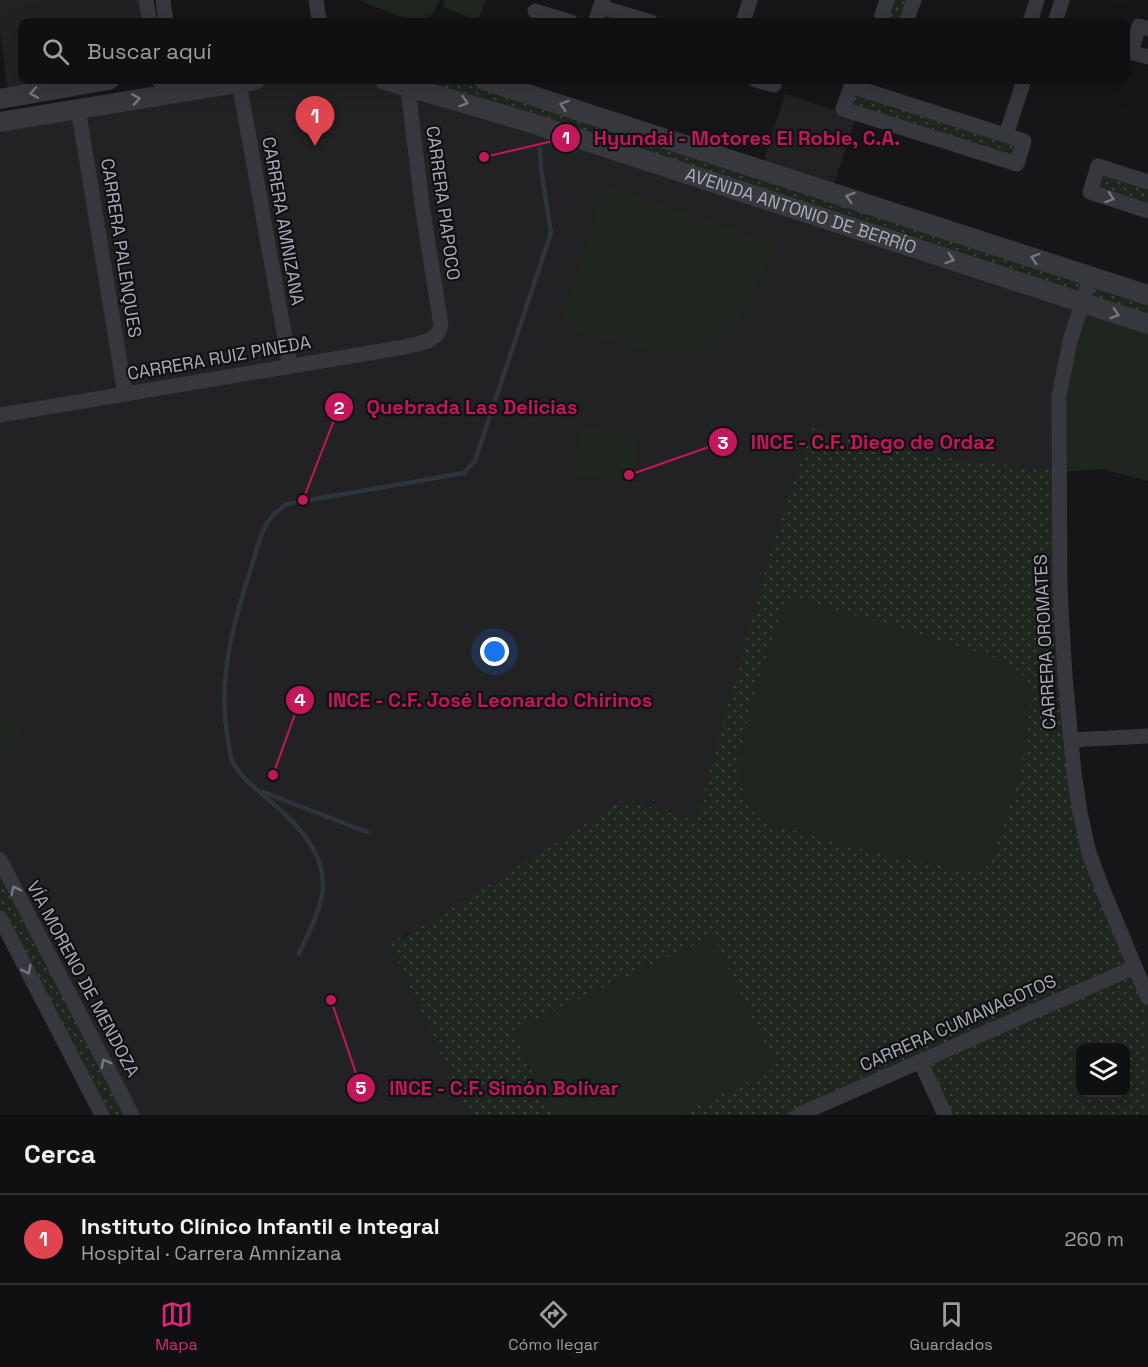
<!DOCTYPE html>
<html lang="es">
<meta charset="utf-8">
<style>
:root{--surface:#101012;--page:#1e1e20;--text:#f1f3f6;--muted:#9c9d9f;--line:#303032;--accent:#db2777}
body{margin:0;font-family:"Space Grotesk",sans-serif;background:var(--page);color:var(--text)}
.controls{position:absolute;right:18px;bottom:18px;display:grid;overflow:hidden;border-radius:12px;box-shadow:0 6px 24px #0002}
.controls button{width:54px;height:54px;display:grid;place-items:center;padding:0;border:0;border-bottom:2px solid var(--line);background:var(--surface);color:var(--text);font:30px sans-serif}
.you{position:absolute;left:495px;top:652px;width:21px;height:21px;margin:-15px;border:4px solid #fff;border-radius:50%;background:#1a73e8;box-shadow:0 0 0 9px #1a73e833}
.badge{display:grid;place-items:center;width:39px;height:39px;border-radius:50%;background:var(--accent);color:#fff;font-size:20px;font-weight:700}
.pin{position:absolute;translate:-50% -50px;filter:drop-shadow(0 2px 3px #0008)}
.pin::after{content:'';position:absolute;top:32px;width:21px;height:18px;background:inherit;clip-path:polygon(0 0,100% 0,50% 100%)}
.list{margin:0;padding:0;list-style:none}
h2{display:flex;justify-content:space-between;align-items:center;height:78px;margin:0;padding:0 24px;font-size:26px}
h2 small{font-size:20px;font-weight:400;color:var(--muted)}
.list li{display:grid;grid-template-columns:39px 1fr auto;gap:18px;align-items:center;box-sizing:border-box;height:90px;padding:0 24px;border-top:2px solid var(--line)}
.list b{display:block;font-size:22px;white-space:nowrap}
.list p{margin:0;font-size:20px;white-space:nowrap;color:var(--muted)}
.list em{font-size:20px;font-style:normal;color:var(--muted)}
.icon{flex:none;width:33px;height:33px;fill:none;stroke:currentColor;stroke-width:2;stroke-linecap:round;stroke-linejoin:round}
.map{position:relative;flex:none;width:1148px;height:1115px;overflow:hidden}
.search{position:absolute;background:var(--surface);box-shadow:0 6px 24px #0002;left:18px;right:18px;top:18px;height:66px;display:flex;align-items:center;gap:15px;box-sizing:border-box;padding:0 21px;border-radius:12px;color:var(--muted);font-size:22px}
.sheet{height:168px;background:var(--surface)}
nav{display:flex;justify-content:space-around;align-items:center;box-sizing:border-box;height:84px;border-top:2px solid var(--line);background:var(--surface);font-size:16px;color:var(--muted)}
nav a{display:grid;justify-items:center;gap:3px}
nav .on{color:var(--accent)}
.map>svg:first-child{display:block}
</style>
<div class="map">
<svg width="1148" height="1115" viewBox="0 0 1148 1115">
<defs>
<pattern id="grass-dots" width="8" height="8" patternUnits="userSpaceOnUse" patternTransform="scale(1.5)"><rect width="8" height="8" fill="#1e261f"/><path d="M2 2h.1M6 6h.1" fill="none" stroke="#3c433d" stroke-width="1.8" stroke-linecap="round"/></pattern>
</defs>
<rect width="100%" height="100%" fill="#161618"/>
<g fill="#222225">
<path d="M0 0H146L150 22H22V80H109L9 97 0 32Z"/>
<path d="M255 80H385L1080 303 1057 471 924 455 812 429 744 652 696 821 389 942 469 1115H135L0 856V122Z"/>
<path d="M785 94 842 113 857 114 832 191 761 168Z"/>
</g>
<g fill="url(#grass-dots)" fill-rule="evenodd">
<path d="M887 0H914L906 22H884Z"/>
<path d="M385 80H484L1148 295V324Z"/>
<path d="M851 86 1024 141 1017 164 843 109Z"/>
<path d="M1098 166 1148 182V211L1090 192Z"/>
<path d="M812 428 924 455 1058 471 1080 812 1148 998V1115H945L920 1061 798 1115H469L389 942 409 935 625 799 696 821 768 561ZM1080 1048H1126V1092H1080Z"/>
<path d="M0 860 132 1115H102L0 918Z"/>
</g>
<g fill="#1e261f">
<path d="M359 0H439C436 7 434 15 426 19 413 25 373 5 359 0Z"/>
<path d="M445 0H486L478 21 443 7Z"/>
<path d="M610 187 771 242 773 246C764 268 757 294 743 314 734 327 720 342 706 348 673 363 604 340 570 330L563 324V319L601 196 604 190Z"/>
<path d="M1084 305 1148 326V481L1103 469 1060 472 1059 424Z"/>
<path d="M580 427 639 433 634 482 575 476Z"/>
<path d="M794 597 988 655C1004 661 1025 670 1030 688 1031 695 1030 705 1029 712 1028 764 1007 815 990 864L980 871H967L873 852 771 824 757 817 750 807 737 775V760L758 681 782 609 787 599Z"/>
<path d="M0 708 22 733 0 752Z"/>
<path d="M713 936 777 1068 679 1115H553L512 1031Z"/>
</g>
<g fill="none" stroke-linecap="round" stroke-linejoin="round">
<g stroke="#2c353c" stroke-width="4.5">
<path d="M263 792 367 832"/>
<path d="M299 954C307 935 319 915 322 895 329 855 297 824 269 800 256 789 240 777 232 761 229 753 229 743 227 734 218 676 234 620 252 565 257 550 260 532 270 519 274 513 281 508 287 504L464 473 475 461 551 233 541 169 540 149"/>
</g>
<g stroke="#37383d" stroke-width="15">
<path d="M146 0 150 22"/>
<path d="M163 0 166 22"/>
<path d="M316 0 319 19"/>
<path d="M601 7 651 22"/>
<path d="M535 11 571 22"/>
<path d="M595 22 603 0"/>
<path d="M743 22 750 0"/>
<path d="M884 22 882 15 887 0"/>
<path d="M906 22 914 0"/>
<path d="M1030 22 1037 0"/>
<path d="M1055 22 1062 0"/>
<path d="M1148 29 1139 26 1131 52 1148 57"/>
<path d="M160 80 163 94"/>
<path d="M176 80 178 92"/>
<path d="M756 80 774 85 776 80"/>
<path d="M239 82 290 366"/>
<path d="M851 86 1024 141 1017 164 843 109Z"/>
<path d="M78 108 125 394"/>
<path d="M1006 135 1024 80"/>
<path d="M1148 182 1098 166 1090 192 1148 211"/>
<path d="M1091 276 1070 341 1059 396 1060 589 1065 676 1074 773 1080 812 1089 853 1103 890 1148 998"/>
<path d="M0 415 405 347C420 343 438 342 441 325L422 205 407 80"/>
<path d="M1071 740 1148 736"/>
<path d="M0 860 132 1115"/>
<path d="M0 918 102 1115"/>
<path d="M920 1061 945 1115"/>
<path d="M798 1115 1135 967"/>
</g>
<g stroke="#37383d" stroke-width="20">
<path id="s1" d="M385 80 525 121 1148 324"/>
<path d="M484 80 1148 295"/>
<path d="M0 99 109 80"/>
<path d="M0 122 255 80"/>
</g>
</g>
<defs><path id="oneway-chevron" d="M-2-3.5L2.5 0L-2 3.5" fill="none" stroke-width="1.6" stroke-linecap="round" stroke-linejoin="round" transform="scale(1.5)"/></defs>
<g stroke="#757881">
<use href="#oneway-chevron" transform="translate(34 93) rotate(170)"/>
<use href="#oneway-chevron" transform="translate(136 99) rotate(-9)"/>
<use href="#oneway-chevron" transform="translate(464 102) rotate(17)"/>
<use href="#oneway-chevron" transform="translate(564 105) rotate(-162)"/>
<use href="#oneway-chevron" transform="translate(850 197) rotate(-162)"/>
<use href="#oneway-chevron" transform="translate(1110 198) rotate(18)"/>
<use href="#oneway-chevron" transform="translate(1035 258) rotate(-162)"/>
<use href="#oneway-chevron" transform="translate(950 259) rotate(18)"/>
<use href="#oneway-chevron" transform="translate(1115 314) rotate(18)"/>
<use href="#oneway-chevron" transform="translate(15 890) rotate(-116)"/>
<use href="#oneway-chevron" transform="translate(27 970) rotate(63)"/>
<use href="#oneway-chevron" transform="translate(105 1063) rotate(-118)"/>
</g>
<g text-anchor="middle" stroke-width="4.5" stroke-linejoin="round" paint-order="stroke">
<g font-size="18" fill="#a8adb8" stroke="#111113">
<text transform="translate(443 203) rotate(82)" y="6">CARRERA PIAPOCO</text>
<text dy="6" stroke="none"><textPath href="#s1" startOffset="436">AVENIDA ANTONIO DE BERRÍO</textPath></text>
<text transform="translate(283 221) rotate(80)" y="6">CARRERA AMNIZANA</text>
<text transform="translate(121 248) rotate(81)" y="6">CARRERA PALENQUES</text>
<text transform="translate(219 358) rotate(-10)" y="6">CARRERA RUIZ PINEDA</text>
<text transform="translate(1045 642) rotate(-93)" y="6">CARRERA OROMATES</text>
<text transform="translate(83 979) rotate(62)" y="6">VÍA MORENO DE MENDOZA</text>
<text transform="translate(958 1023) rotate(-24)" y="6">CARRERA CUMANAGOTOS</text>
</g>
</g>
<path fill="none" stroke="#c2185b" stroke-width="2" d="M484 157L566 138M303 500L339 407M629 475L723 442M273 775L300 700M331 1000L361 1088"/>
<g fill="#c2185b" stroke="#111113" stroke-width="2">
<circle cx="484" cy="157" r="6"/>
<circle cx="303" cy="500" r="6"/>
<circle cx="629" cy="475" r="6"/>
<circle cx="273" cy="775" r="6"/>
<circle cx="331" cy="1000" r="6"/>
<circle cx="566" cy="138" r="15"/>
<circle cx="339" cy="407" r="15"/>
<circle cx="723" cy="442" r="15"/>
<circle cx="300" cy="700" r="15"/>
<circle cx="361" cy="1088" r="15"/>
</g>
<g font-size="18" text-anchor="middle" font-weight="bold" fill="#fff">
<text x="566" y="144">1</text>
<text x="339" y="414">2</text>
<text x="723" y="449">3</text>
<text x="300" y="706">4</text>
<text x="361" y="1094">5</text>
</g>
<g font-size="20" text-anchor="middle" font-weight="bold" fill="#c2185b" stroke="#111113" stroke-width="4.5" stroke-linejoin="round" paint-order="stroke">
<text x="747" y="145">Hyundai - Motores El Roble, C.A.</text>
<text x="472" y="414">Quebrada Las Delicias</text>
<text x="873" y="449">INCE - C.F. Diego de Ordaz</text>
<text x="490" y="707">INCE - C.F. José Leonardo Chirinos</text>
<text x="504" y="1095">INCE - C.F. Simón Bolívar</text>
</g>
</svg>
<div class="controls">
<button><svg class="icon" aria-label="layers" viewBox="0 0 24 24"><path d="M12 4l9 5-9 5-9-5zM3 14l9 5 9-5"/></svg></button>
</div>
<div class="you"></div>
<div class="pin badge" style="left:315px;top:146px;background:#e0444e">1</div>
<div class="search"><svg class="icon" aria-label="search" viewBox="0 0 24 24"><circle cx="10" cy="10" r="6"/><path d="M15 15l6 6"/></svg>Buscar aquí</div>
</div>
<section class="sheet">
<h2>Cerca<small></small></h2>
<ul class="list">
<li><span class="badge" style="background:#e0444e">1</span><div><b>Instituto Clínico Infantil e Integral</b><p>Hospital · Carrera Amnizana</p></div><em>260 m</em></li>
</ul>
</section>
<nav>
<a class="on"><svg class="icon" aria-label="map" viewBox="0 0 24 24"><path d="M3 6l6-2 6 2 6-2v14l-6 2-6-2-6 2zM9 4v14M15 6v14"/></svg>Mapa</a>
<a><svg class="icon" aria-label="directions" viewBox="0 0 24 24"><path d="M12 3l9 9-9 9-9-9zM9 14v-3h6M13 9l2 2-2 2"/></svg>Cómo llegar</a>
<a><svg class="icon" aria-label="saved" viewBox="0 0 24 24"><path d="M7 4h10v16l-5-4-5 4z"/></svg>Guardados</a>
</nav>
